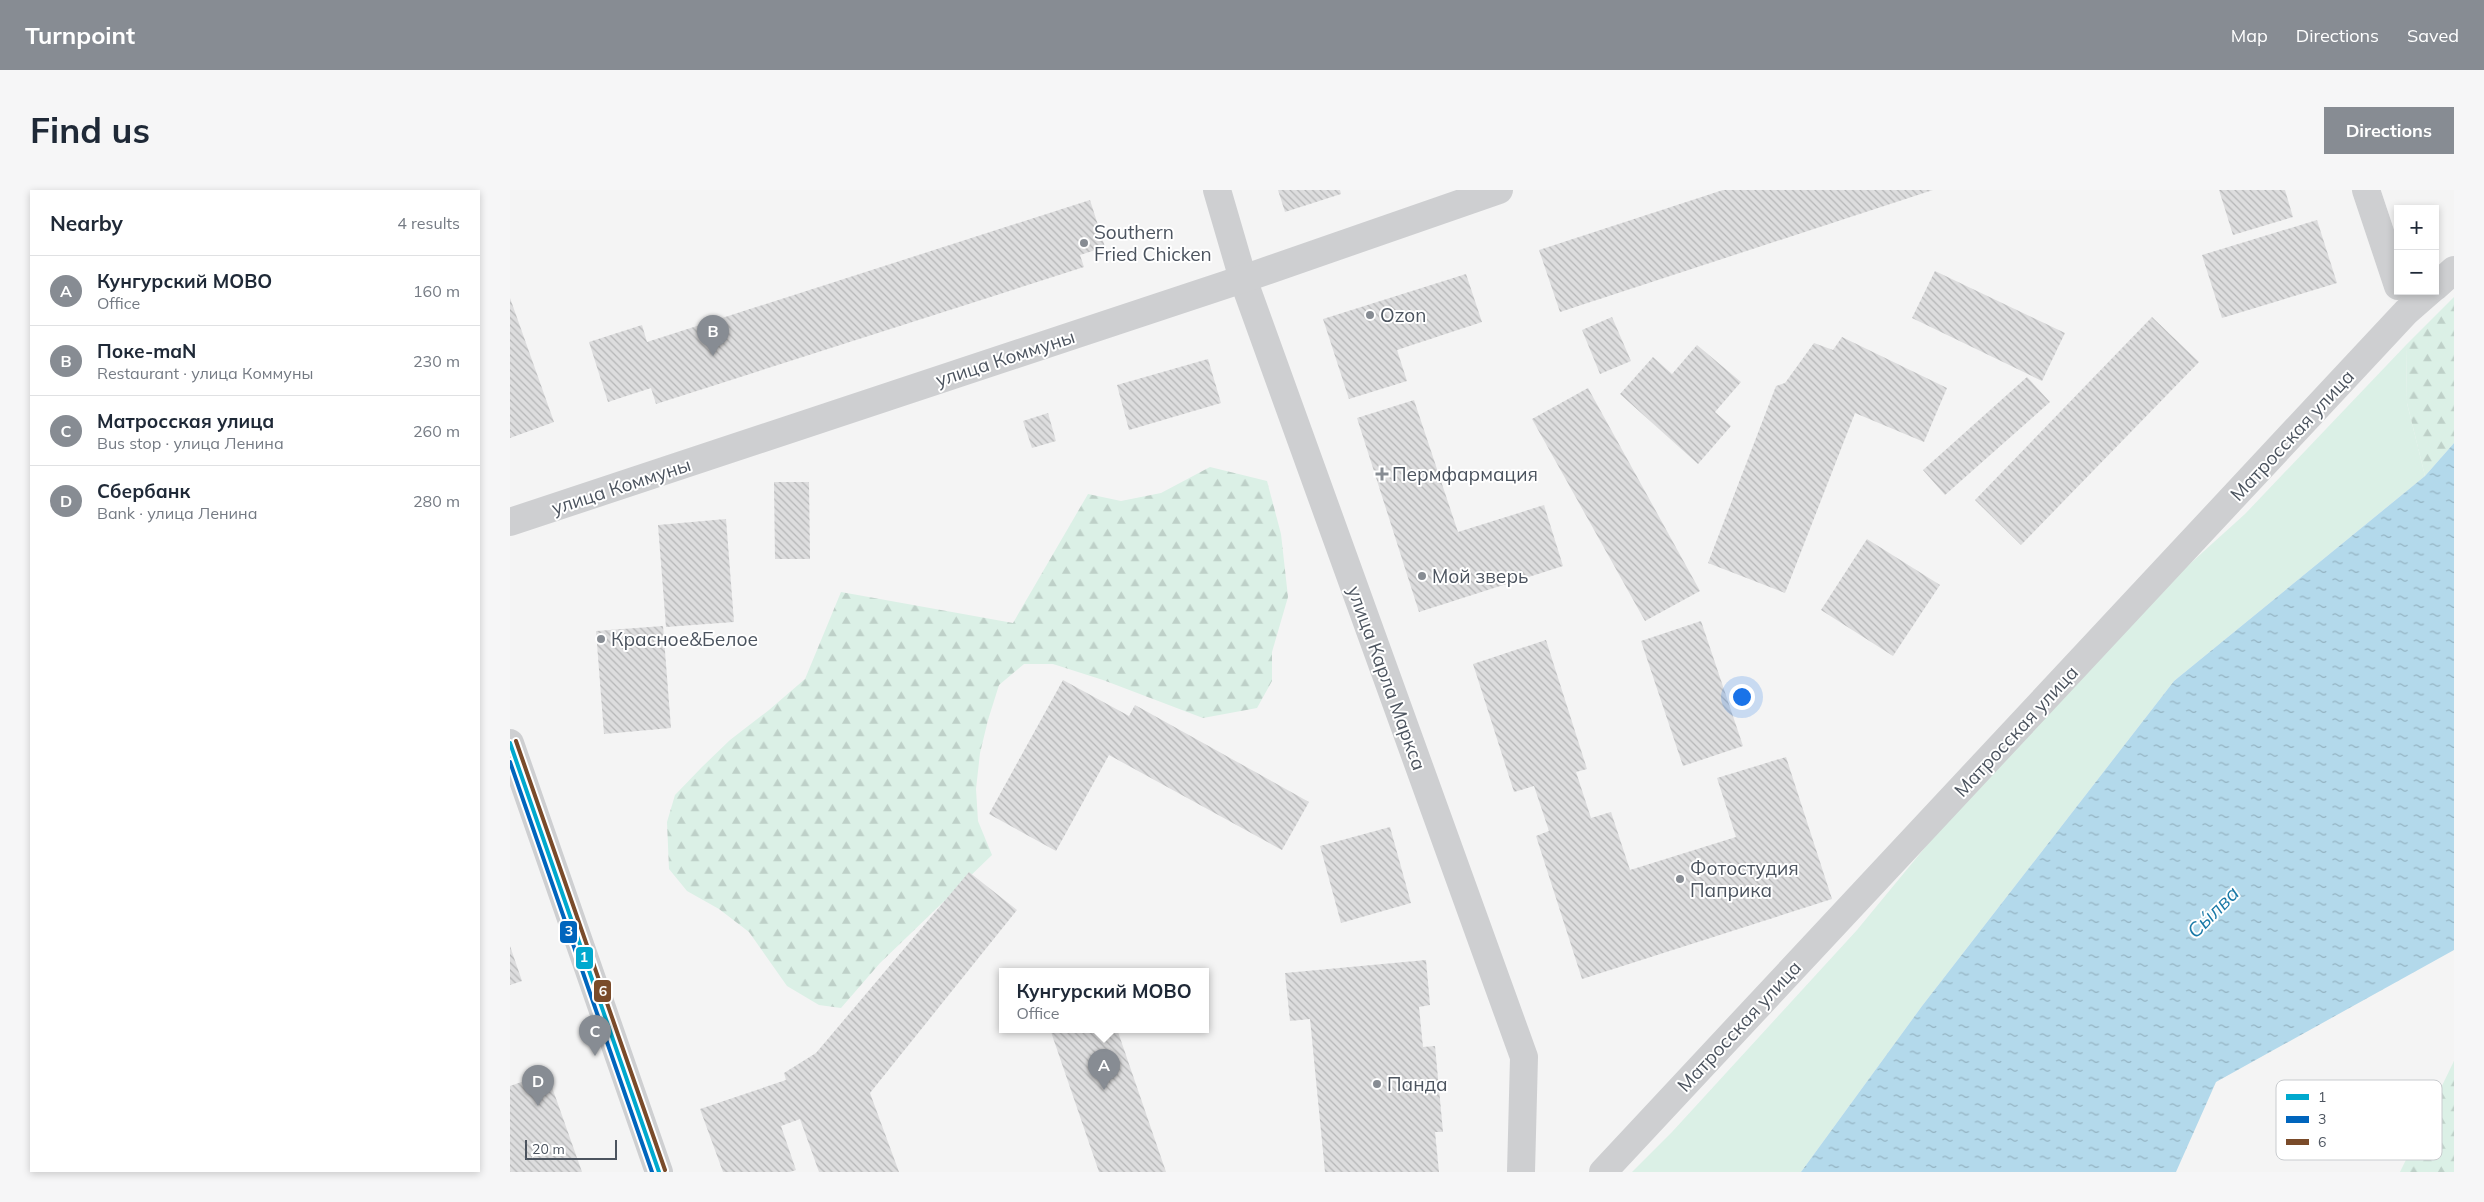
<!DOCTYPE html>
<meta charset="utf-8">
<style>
:root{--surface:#fff;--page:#f6f6f7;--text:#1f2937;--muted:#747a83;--line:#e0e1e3;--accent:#878c93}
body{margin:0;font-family:Mulish,sans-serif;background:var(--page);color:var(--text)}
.controls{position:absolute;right:15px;top:15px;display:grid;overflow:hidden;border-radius:0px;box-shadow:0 2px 8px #0003}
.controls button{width:45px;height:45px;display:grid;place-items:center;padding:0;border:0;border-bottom:1px solid var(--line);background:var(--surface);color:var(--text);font:25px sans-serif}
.scale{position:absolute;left:15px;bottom:12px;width:92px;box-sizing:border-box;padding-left:5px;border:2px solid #4c545f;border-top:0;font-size:14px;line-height:18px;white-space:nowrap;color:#4c545f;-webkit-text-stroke:4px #fff;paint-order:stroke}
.you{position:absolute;left:1231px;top:506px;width:18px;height:18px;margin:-12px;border:4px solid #fff;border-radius:50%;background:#1a73e8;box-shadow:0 0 0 8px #1a73e833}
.badge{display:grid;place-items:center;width:32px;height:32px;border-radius:50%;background:var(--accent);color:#fff;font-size:16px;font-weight:700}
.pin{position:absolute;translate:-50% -41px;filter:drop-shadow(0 1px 2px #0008)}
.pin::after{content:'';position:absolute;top:26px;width:18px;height:15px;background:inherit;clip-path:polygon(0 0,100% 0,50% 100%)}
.popup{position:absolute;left:489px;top:778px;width:210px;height:65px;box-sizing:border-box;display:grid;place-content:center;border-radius:0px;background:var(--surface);filter:drop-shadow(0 1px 4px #0005);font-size:16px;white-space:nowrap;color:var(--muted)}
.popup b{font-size:19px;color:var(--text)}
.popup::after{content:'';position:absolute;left:50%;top:100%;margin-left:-10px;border:10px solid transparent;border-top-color:var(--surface)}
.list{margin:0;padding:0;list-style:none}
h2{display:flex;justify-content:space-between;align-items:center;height:65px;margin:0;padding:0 20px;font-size:21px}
h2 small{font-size:16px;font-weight:400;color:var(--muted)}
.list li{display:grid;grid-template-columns:32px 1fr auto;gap:15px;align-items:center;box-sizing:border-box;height:70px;padding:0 20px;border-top:1px solid var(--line)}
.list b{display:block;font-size:19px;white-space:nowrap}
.list p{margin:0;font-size:16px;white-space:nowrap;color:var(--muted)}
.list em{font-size:16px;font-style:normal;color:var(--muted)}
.map{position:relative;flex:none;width:1944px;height:982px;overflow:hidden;border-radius:0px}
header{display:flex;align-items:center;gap:30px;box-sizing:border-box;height:70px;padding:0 25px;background:var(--accent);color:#fff}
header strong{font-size:24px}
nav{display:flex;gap:28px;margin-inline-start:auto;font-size:18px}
.intro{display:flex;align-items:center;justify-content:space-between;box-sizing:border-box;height:120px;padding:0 30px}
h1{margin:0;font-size:35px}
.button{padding:12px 22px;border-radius:0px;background:var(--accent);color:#fff;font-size:18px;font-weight:700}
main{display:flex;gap:30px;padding:0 30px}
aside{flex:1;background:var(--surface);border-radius:0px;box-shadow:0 2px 8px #0003}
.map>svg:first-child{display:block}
</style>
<header>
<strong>Turnpoint</strong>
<nav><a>Map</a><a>Directions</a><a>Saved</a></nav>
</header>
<div class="intro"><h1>Find us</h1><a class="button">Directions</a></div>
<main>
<aside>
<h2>Nearby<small>4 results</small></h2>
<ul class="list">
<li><span class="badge">A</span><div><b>Кунгурский МОВО</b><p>Office</p></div><em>160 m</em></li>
<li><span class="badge">B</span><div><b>Поке-maN</b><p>Restaurant · улица Коммуны</p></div><em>230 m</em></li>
<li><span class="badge">C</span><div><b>Матросская улица</b><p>Bus stop · улица Ленина</p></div><em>260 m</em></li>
<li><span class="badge">D</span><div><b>Сбербанк</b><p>Bank · улица Ленина</p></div><em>280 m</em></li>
</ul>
</aside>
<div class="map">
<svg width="1944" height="982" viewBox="0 0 1944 982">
<defs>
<pattern id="forest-firs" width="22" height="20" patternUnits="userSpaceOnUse" patternTransform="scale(1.25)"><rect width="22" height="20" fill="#dbf0e6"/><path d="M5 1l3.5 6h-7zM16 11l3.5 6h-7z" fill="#bed0c8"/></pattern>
<pattern id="water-ripples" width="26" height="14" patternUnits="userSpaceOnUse" patternTransform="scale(1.25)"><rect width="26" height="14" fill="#b3d9eb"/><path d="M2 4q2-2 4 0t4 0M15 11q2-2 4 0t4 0" fill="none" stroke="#94b3c2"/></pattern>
<pattern id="building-back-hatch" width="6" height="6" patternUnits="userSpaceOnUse" patternTransform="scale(1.25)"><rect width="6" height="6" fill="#ddddde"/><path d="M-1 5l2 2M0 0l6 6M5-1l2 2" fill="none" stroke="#b5b6b7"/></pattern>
</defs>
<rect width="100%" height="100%" fill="#f4f4f4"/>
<path fill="#dbf0e6" d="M1896 155 1897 213 1915 286 1664 491 1412 816 1291 982H1122L1162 942 1347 740 1558 484 1735 324Z"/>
<g fill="url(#forest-firs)">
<path d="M1944 107V253L1915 286 1897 213 1896 155Z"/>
<path d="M700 277 757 291 771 344 778 407 762 462V491L747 518 693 528 593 490 543 474H514L489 495 478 530 470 563 466 599 468 631 482 665 370 773 331 818 309 815 277 796 239 742 209 719 177 701 159 679 157 632 165 605 192 577 220 550 259 520 295 489 331 402 503 433 578 304 611 311 651 303Z"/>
<path d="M1944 871V982H1890Z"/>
</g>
<path fill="url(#water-ripples)" d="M1944 253V760L1706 892 1666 982H1291L1412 816 1664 491 1915 286Z"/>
<g fill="url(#building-back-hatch)">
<path d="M768 0H830L831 4 775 22Z"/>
<path d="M1213 0H1423L1050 122 1029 60Z"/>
<path d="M1709 0H1775L1783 27 1723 45Z"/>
<path d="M580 10 595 57 570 65 574 77 146 214 141 198 98 212 79 152 132 135 137 152Z"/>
<path d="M1807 30 1827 93 1712 128 1692 65Z"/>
<path d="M1425 81 1555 143 1532 191 1402 128Z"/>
<path d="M956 84 972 132 887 160 897 191 839 209 813 129Z"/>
<path d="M0 108 44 232 0 248Z"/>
<path d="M1102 127 1121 171 1090 184 1072 140Z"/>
<path d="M1642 127 1689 172 1511 355 1465 310Z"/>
<path d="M1332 147 1437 198 1414 252 1345 223 1275 403 1198 373 1266 196 1275 193 1304 153 1323 160Z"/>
<path d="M1187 155 1231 192 1205 222 1221 236 1188 274 1110 204 1143 167 1162 184Z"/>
<path d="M698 169 711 213 619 240 607 195Z"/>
<path d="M1517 187 1540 212 1435 305 1413 280Z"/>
<path d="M1078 198 1190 401 1135 431 1022 229Z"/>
<path d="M904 210 948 342 1034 315 1053 376 909 422 847 228Z"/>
<path d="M538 223 546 251 522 258 513 231Z"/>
<path d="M264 292H299L300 369H265Z"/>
<path d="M216 329 224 432 156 437 148 335Z"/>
<path d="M1357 349 1430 395 1383 466 1311 420Z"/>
<path d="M1191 431 1233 556 1173 576 1131 451Z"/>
<path d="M153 436 161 538 94 544 86 441Z"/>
<path d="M1036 450 1077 579 1066 582 1081 628 1101 622 1120 680 1226 647 1207 588 1276 567 1322 709 1072 789 1026 646 1039 641 1024 596 1004 602 963 474Z"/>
<path d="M553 490 619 526 625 515 799 612 772 660 599 565 546 661 479 624Z"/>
<path d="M880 637 901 713 831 733 810 656Z"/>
<path d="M459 682 507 720 360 903 389 982H309L290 929 271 936 286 980 280 982H213L190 919 276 890 274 883 306 863Z"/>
<path d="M0 756 12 791 0 795Z"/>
<path d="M916 770 920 815 909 817 913 857 925 856 933 942H925L929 982H815L800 829 780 831 775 783Z"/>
<path d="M540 839H607L656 982H589Z"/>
<path d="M37 883 72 982H0V896Z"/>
</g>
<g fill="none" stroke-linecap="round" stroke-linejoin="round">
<g stroke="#cecfd1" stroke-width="28">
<path d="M707 0 733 89 1014 867 1011 982"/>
<path d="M1856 0 1888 96"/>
<path d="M1925 97 1944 80"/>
<path d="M0 332 733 89 989 0"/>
<path d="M1093 982 1896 122 1920 101"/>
</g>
<path stroke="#cecfd1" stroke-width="28" d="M0 553 149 982"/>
<defs>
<path id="bus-1" d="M0 553 149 982"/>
<path id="bus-2" d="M0 572 142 982"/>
<path id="bus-3" d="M6 551 155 980"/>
</defs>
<use href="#bus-1" stroke="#fff" stroke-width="8"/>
<use href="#bus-2" stroke="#fff" stroke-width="8"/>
<use href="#bus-3" stroke="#fff" stroke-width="8"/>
<use href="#bus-1" stroke="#00a9ce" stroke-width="4"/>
<use href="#bus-2" stroke="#0065bd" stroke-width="4"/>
<use href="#bus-3" stroke="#7a4b2a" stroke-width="4"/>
</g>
<g fill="#878c93" stroke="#fff" stroke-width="2">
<circle cx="574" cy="53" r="5"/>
<circle cx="860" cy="125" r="5"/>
<path d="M869.5 276.5h5v5h5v5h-5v5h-5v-5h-5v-5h5z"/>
<circle cx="912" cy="386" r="5"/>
<circle cx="91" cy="449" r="5"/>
<circle cx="1170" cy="689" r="5"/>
<circle cx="867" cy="894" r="5"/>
</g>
<g text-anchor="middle" stroke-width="4" stroke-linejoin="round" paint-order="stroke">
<g font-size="19" fill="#4c545f" stroke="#fff" text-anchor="start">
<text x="584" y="49">Southern<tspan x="584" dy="22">Fried Chicken</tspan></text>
<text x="870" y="132">Ozon</text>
<text x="882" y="291">Пермфармация</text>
<text x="922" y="393">Мой зверь</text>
<text x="101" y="456">Красное&amp;Белое</text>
<text x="1180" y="685">Фотостудия<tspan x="1180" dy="22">Паприка</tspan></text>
<text x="877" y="901">Панда</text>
</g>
<g font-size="19" fill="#4c545f" stroke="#fff">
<text transform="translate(495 168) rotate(-18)" y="7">улица Коммуны</text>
<text transform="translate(1782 245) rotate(-47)" y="7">Матросская улица</text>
<text transform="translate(111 296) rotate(-18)" y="7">улица Коммуны</text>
<text transform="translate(877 488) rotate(70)" y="7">улица Карла Маркса</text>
<text transform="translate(1506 541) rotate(-47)" y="7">Матросская улица</text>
<text transform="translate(1229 836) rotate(-47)" y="7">Матросская улица</text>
</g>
<g font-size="20" font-style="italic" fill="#1878a6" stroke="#fff">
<text transform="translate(1703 722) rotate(-45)" y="7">Сы́лва</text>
</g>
</g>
<rect x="1766" y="890" width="166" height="80" rx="8" fill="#fff" stroke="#c9cccf" stroke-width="1"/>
<rect x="1776" y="904" width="23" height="6" fill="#00a9ce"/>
<rect x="1776" y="926" width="23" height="7" fill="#0065bd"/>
<rect x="1776" y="949" width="23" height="6" fill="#7a4b2a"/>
<g font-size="14" fill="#4c545f">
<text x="1808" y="912">1</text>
<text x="1808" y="934">3</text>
<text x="1808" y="957">6</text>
</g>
<g stroke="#fff" stroke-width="2">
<rect x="49" y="730" width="19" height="24" rx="5" fill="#0065bd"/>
<rect x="65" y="756" width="19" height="24" rx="5" fill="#00a9ce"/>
<rect x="83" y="789" width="19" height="24" rx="5" fill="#7a4b2a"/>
</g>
<g font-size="14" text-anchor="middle" font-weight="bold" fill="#fff">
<text x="59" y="746">3</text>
<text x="74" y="772">1</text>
<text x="93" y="806">6</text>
</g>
</svg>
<div class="controls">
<button>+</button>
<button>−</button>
</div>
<div class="scale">20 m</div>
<div class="you"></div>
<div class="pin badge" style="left:594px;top:900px">A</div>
<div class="popup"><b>Кунгурский МОВО</b>Office</div>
<div class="pin badge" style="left:203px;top:166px">B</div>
<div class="pin badge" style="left:85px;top:866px">C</div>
<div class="pin badge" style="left:28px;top:916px">D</div>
</div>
</main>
